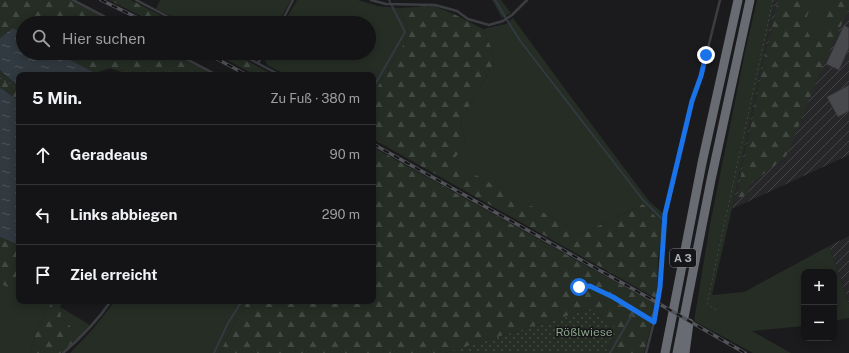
<!DOCTYPE html>
<html lang="de">
<meta charset="utf-8">
<style>
:root{--surface:#141416;--page:#212123;--text:#f1f3f6;--muted:#9d9ea1;--line:#333335}
body{margin:0;font-family:"Public Sans",sans-serif;background:var(--page);color:var(--text)}
.controls{position:absolute;right:12px;bottom:12px;display:grid;overflow:hidden;border-radius:8px;box-shadow:0 2px 10px #0003}
.controls button{width:36px;height:36px;display:grid;place-items:center;padding:0;border:0;border-bottom:1px solid var(--line);background:var(--surface);color:var(--text);font:20px sans-serif}
.stop{position:absolute;width:12px;height:12px;margin:-9px;border:3px solid #1a73e8;border-radius:50%;background:#fff}
.stop.end{background:#1a73e8;border-color:#fff;box-shadow:0 1px 4px #0008}
.list{margin:0;padding:0;list-style:none}
h2{display:flex;justify-content:space-between;align-items:center;height:52px;margin:0;padding:0 16px;font-size:17px}
h2 small{font-size:13px;font-weight:400;color:var(--muted)}
.list li{display:grid;grid-template-columns:26px 1fr auto;gap:12px;align-items:center;box-sizing:border-box;height:60px;padding:0 16px;border-top:1px solid var(--line)}
.list b{display:block;font-size:15px;white-space:nowrap}
.list em{font-size:13px;font-style:normal;color:var(--muted)}
.icon{flex:none;width:22px;height:22px;fill:none;stroke:currentColor;stroke-width:2;stroke-linecap:round;stroke-linejoin:round}
.map{position:relative;flex:none;width:849px;height:353px;overflow:hidden}
.search{position:absolute;background:var(--surface);box-shadow:0 2px 10px #0003;left:16px;top:16px;width:360px;height:44px;display:flex;align-items:center;gap:10px;box-sizing:border-box;padding:0 14px;border-radius:22px;color:var(--muted);font-size:15px}
.panel{position:absolute;background:var(--surface);box-shadow:0 2px 10px #0003;left:16px;top:72px;width:360px;height:232px;border-radius:8px}
.map>svg:first-child{display:block}
</style>
<div class="map">
<svg width="849" height="353" viewBox="0 0 849 353">
<defs>
<pattern id="industrial-furrows" width="10" height="10" patternUnits="userSpaceOnUse"><rect width="10" height="10" fill="#27272a"/><path d="M-1 1l2-2M0 10L10 0M9 11l2-2" fill="none" stroke="#444447"/></pattern>
<pattern id="forest-firs" width="22" height="20" patternUnits="userSpaceOnUse"><rect width="22" height="20" fill="#252d25"/><path d="M5 1l3.5 6h-7zM16 11l3.5 6h-7z" fill="#424943"/></pattern>
<pattern id="park-dots" width="8" height="8" patternUnits="userSpaceOnUse"><rect width="8" height="8" fill="#252d25"/><path d="M2 2h.1M6 6h.1" fill="none" stroke="#424943" stroke-width="1.8" stroke-linecap="round"/></pattern>
<pattern id="water-ripples" width="26" height="14" patternUnits="userSpaceOnUse"><rect width="26" height="14" fill="#313a40"/><path d="M2 4q2-2 4 0t4 0M15 11q2-2 4 0t4 0" fill="none" stroke="#4c545a"/></pattern>
</defs>
<rect width="100%" height="100%" fill="#1b1b1d"/>
<g fill="url(#industrial-furrows)">
<path d="M775 0H849V155L732 209Z"/>
<path d="M849 236V304L829 246Z"/>
</g>
<g fill="#252d25">
<path d="M160 0H291L278 23H185L156 9Z"/>
<path d="M297 0H358L378 6 399 8 404 19 409 36 373 94V75H286L267 65 265 59 267 53H369V23H284Z"/>
<path d="M492 0H501L511 13 502 18Z"/>
<path d="M757 0H775L732 209 712 295 744 292 829 246 849 304V318L834 321V272H804V326L752 331 791 353H753L694 321 710 224 745 52Z"/>
<path d="M821 0H834L822 27 813 43 804 25 811 5Z"/>
<path d="M513 18 568 93 649 201 664 214 663 224 643 204 582 234 451 162 466 143 460 122 494 63 493 52 483 29 506 24Z"/>
<path d="M19 281V301H52L51 304 38 326 30 353H0V284L14 288Z"/>
<path d="M115 301H248L232 328 220 353H70L93 329Z"/>
<path d="M60 307 90 325 80 336 61 317Z"/>
</g>
<g fill="url(#forest-firs)">
<path d="M0 0H73L117 23H23V33L13 28 0 38Z"/>
<path d="M109 0H131L175 23H155Z"/>
<path d="M778 0H821L811 5 804 25 813 43 822 27 834 0H849V11L847 13 824 63 789 150 786 156 748 186 749 194 737 199 739 186 762 71Z"/>
<path d="M434 6 456 15 483 29 493 52 494 63 460 122 466 143 452 162 582 234 643 204 663 224 658 259 657 299 373 139V94L409 36 404 19 399 8Z"/>
<path d="M57 53H175L217 75H125L124 73 110 68 95 73Z"/>
<path d="M214 53H232L274 75H255Z"/>
<path d="M0 70 19 87V101L1 88 0 89Z"/>
<path d="M373 147 594 270 657 304 644 353H605L618 329 590 309 445 353H220L232 328 248 301H373Z"/>
<path d="M0 237 19 245V281L14 289 0 284Z"/>
<path d="M52 301H63L60 307 61 317 80 336 61 353H30L38 326 51 304Z"/>
</g>
<path fill="url(#park-dots)" d="M590 309 618 329 605 353H445Z"/>
<g fill="url(#water-ripples)">
<path d="M13 28 23 33V53H57L95 73V75H19V87L0 70V38Z"/>
<path d="M1 88 19 101V245L0 237V89Z"/>
</g>
<g fill="none" stroke-linecap="round" stroke-linejoin="round">
<g stroke="#313a40" stroke-width="2">
<path d="M495 0 507 20 521 42 643 200 661 218"/>
<path d="M373 88 405 32 389 0"/>
<path d="M214 353 228 323 242 301"/>
<path d="M610 353 632 315"/>
</g>
</g>
<g fill="#48494d" stroke="#353539">
<path d="M844 25 849 28V48L839 70 826 64Z"/>
<path d="M849 85V111L838 117 827 97Z"/>
</g>
<g fill="none" stroke-linecap="round" stroke-linejoin="round">
<g stroke="#424448" stroke-width="1" stroke-dasharray="2 3" stroke-linecap="butt">
<path d="M0 78 11 84 19 91"/>
<path d="M579 287 590 286 596 289 613 297 650 320"/>
<path d="M716 310 707 304 773 0"/>
</g>
<g stroke="#3c3d41" stroke-width="2.5">
<path d="M73 0 117 23"/>
<path d="M136 0 180 23"/>
<path d="M371 0 386 4 435 5 457 11 468 19 489 25 503 21 512 15 527 0"/>
<path d="M281 23 293 0"/>
<path d="M175 53 217 75"/>
<path d="M238 53 280 75"/>
<path d="M258 63 264 53"/>
<path d="M63 353C82 337 97 321 111 301"/>
<path d="M646 353 654 322 660 287 665 214 692 101 701 76 720 0"/>
</g>
<g stroke="#686b72" stroke-width="9">
<path d="M665 353 702 163 738 0"/>
<path d="M677 353 711 180 750 0"/>
<path d="M685 353 689 323"/>
</g>
<defs>
<g id="rail">
<path d="M101 0 148 23"/>
<path d="M206 53 247 75"/>
<path d="M373 144 642 294 745 353"/>
</g>
</defs>
<use href="#rail" stroke="#515358" stroke-width="3.5"/>
<use href="#rail" stroke="#161618" stroke-width="2" stroke-dasharray="6" stroke-linecap="butt"/>
</g>
<g fill="none" stroke-linecap="round" stroke-linejoin="round">
<path stroke="#1a73e8" stroke-width="5" d="M579 287 590 286 596 289 613 297 654 322 660 287 665 214 692 101 701 76 706 55"/>
</g>
<g text-anchor="middle" stroke-width="3" stroke-linejoin="round" paint-order="stroke">
<rect fill="#161618" stroke="#80848a" stroke-width="1" x="670" y="249" width="26" height="18" rx="3"/>
<g font-size="11" font-weight="bold" fill="#aeb3bb">
<text x="683" y="262">A 3</text>
</g>
<g font-size="12" fill="#87a488" stroke="#161618">
<text x="584" y="336">Rößlwiese</text>
</g>
</g>
</svg>
<div class="controls">
<button>+</button>
<button>−</button>
</div>
<div class="stop" style="left:579px;top:287px"></div>
<div class="stop end" style="left:706px;top:55px"></div>
<div class="search"><svg class="icon" aria-label="search" viewBox="0 0 24 24"><circle cx="10" cy="10" r="6"/><path d="M15 15l6 6"/></svg>Hier suchen</div>
<section class="panel">
<h2>5 Min.<small>Zu Fuß · 380 m</small></h2>
<ul class="list">
<li><svg class="icon" aria-label="ahead" viewBox="0 0 24 24"><path d="M12 20V5M6 11l6-6 6 6"/></svg><div><b>Geradeaus</b></div><em>90 m</em></li>
<li><svg class="icon" aria-label="left" viewBox="0 0 24 24"><path d="M17 20v-9H6M10 6l-5 5 5 5"/></svg><div><b>Links abbiegen</b></div><em>290 m</em></li>
<li><svg class="icon" aria-label="arrive" viewBox="0 0 24 24"><path d="M6 21V4h12l-3 4 3 4H6"/></svg><div><b>Ziel erreicht</b></div></li>
</ul>
</section>
</div>
